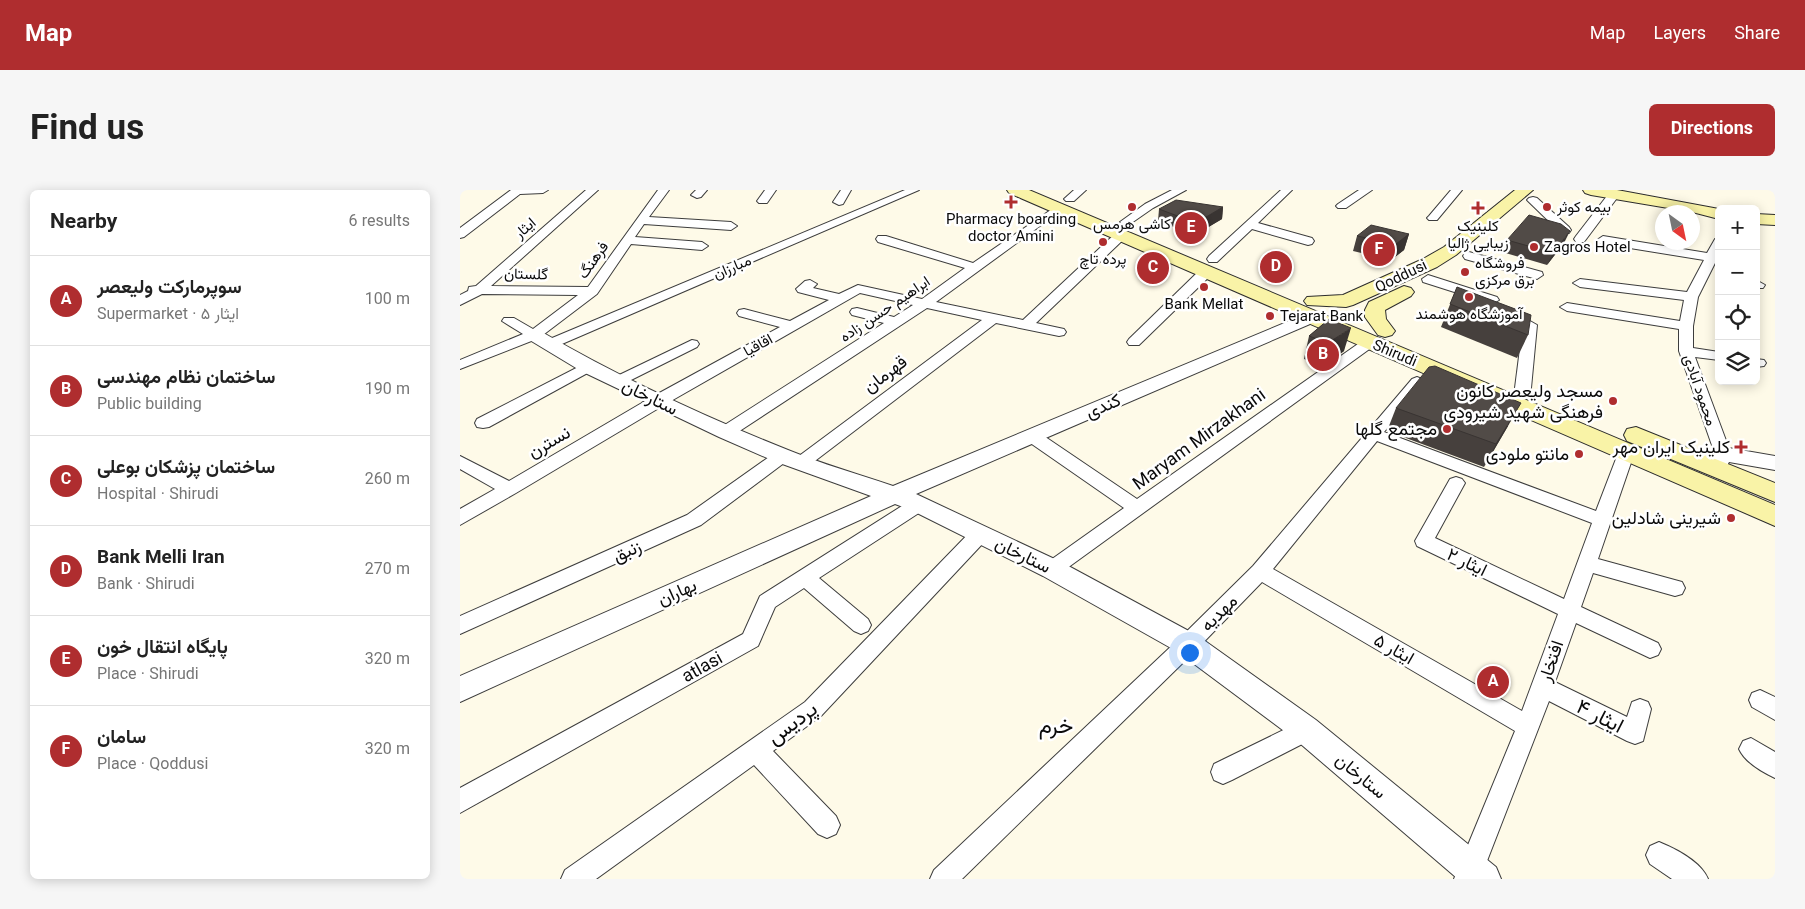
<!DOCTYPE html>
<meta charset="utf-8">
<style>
:root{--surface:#fff;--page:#f6f6f6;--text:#222;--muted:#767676;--line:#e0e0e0;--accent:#af2d2f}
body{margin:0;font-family:Georgia,Vazirmatn,serif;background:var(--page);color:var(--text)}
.controls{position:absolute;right:15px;top:15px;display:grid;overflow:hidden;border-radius:8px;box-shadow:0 2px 12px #0003}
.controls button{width:45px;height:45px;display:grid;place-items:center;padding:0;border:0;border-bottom:1px solid var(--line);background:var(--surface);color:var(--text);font:25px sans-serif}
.compass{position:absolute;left:1195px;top:15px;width:45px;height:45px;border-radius:50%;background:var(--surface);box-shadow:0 2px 12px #0003;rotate:147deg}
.you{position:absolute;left:729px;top:462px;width:18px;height:18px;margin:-12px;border:4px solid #fff;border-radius:50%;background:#1a73e8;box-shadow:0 0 0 8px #1a73e833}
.badge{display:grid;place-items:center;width:32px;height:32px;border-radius:50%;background:var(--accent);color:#fff;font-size:16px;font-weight:700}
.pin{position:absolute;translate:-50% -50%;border:2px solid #fff;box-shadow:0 1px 5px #0006}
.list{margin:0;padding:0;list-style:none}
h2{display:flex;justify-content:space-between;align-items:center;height:65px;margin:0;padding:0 20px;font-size:21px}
h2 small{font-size:16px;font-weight:400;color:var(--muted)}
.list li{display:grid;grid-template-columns:32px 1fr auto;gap:15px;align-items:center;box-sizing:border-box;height:90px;padding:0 20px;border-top:1px solid var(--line)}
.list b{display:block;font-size:19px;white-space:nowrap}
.list p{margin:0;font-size:16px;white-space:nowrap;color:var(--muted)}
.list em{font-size:16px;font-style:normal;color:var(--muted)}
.icon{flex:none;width:28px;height:28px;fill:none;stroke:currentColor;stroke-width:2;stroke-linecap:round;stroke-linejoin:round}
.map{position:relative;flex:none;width:1315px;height:689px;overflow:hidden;border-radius:8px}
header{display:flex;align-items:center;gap:30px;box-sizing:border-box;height:70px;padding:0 25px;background:var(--accent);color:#fff}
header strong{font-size:24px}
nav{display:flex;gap:28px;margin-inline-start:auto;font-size:18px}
.intro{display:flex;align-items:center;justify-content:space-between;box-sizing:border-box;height:120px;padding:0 30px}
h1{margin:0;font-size:35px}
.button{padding:12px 22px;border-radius:8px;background:var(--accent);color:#fff;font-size:18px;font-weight:700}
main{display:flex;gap:30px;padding:0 30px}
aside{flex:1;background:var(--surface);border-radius:8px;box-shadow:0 2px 12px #0003}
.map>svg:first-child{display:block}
</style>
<header>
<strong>Map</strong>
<nav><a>Map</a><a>Layers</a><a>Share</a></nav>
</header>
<div class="intro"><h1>Find us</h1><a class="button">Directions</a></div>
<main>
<aside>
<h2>Nearby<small>6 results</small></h2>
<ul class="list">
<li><span class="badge">A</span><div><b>سوپرمارکت ولیعصر</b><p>Supermarket · ایثار ۵</p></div><em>100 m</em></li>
<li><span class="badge">B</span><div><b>ساختمان نظام مهندسی</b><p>Public building</p></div><em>190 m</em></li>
<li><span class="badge">C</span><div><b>ساختمان پزشکان بوعلی</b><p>Hospital · Shirudi</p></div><em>260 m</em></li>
<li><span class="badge">D</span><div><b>Bank Melli Iran</b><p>Bank · Shirudi</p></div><em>270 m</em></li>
<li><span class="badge">E</span><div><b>پایگاه انتقال خون</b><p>Place · Shirudi</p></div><em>320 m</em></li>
<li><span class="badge">F</span><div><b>سامان</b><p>Place · Qoddusi</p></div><em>320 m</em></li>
</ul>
</aside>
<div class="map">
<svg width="1315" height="689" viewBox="0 0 1315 689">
<rect width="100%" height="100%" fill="#fefae8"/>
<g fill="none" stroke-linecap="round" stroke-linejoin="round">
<defs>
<g id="minor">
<path d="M51 0H88L83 3 60 4 4 47 0 48V38Z"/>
<path d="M126 0H138L31 96 128 97 198 0H209L189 27 271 32 277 36 271 40 184 34 175 47 242 52 248 56 242 60 171 54 137 104 79 148 0 179V170L63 144 42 131 44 128H54L73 139 118 105 22 104 0 115V105L8 101 9 97 16 96Z"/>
<path d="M236 0H247L241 7 237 8 231 5Z"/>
<path d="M305 0H316L307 13H299L297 11Z"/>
<path d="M381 0H391L383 14 379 15 373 12Z"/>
<path d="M445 0H459L95 157H85L83 154 85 151Z"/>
<path d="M614 0H626L614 11H606L604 9Z"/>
<path d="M712 0H726L693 18 670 34H662L660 32 685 14Z"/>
<path d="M821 0H832L798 33 852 48 854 51 852 54 848 55 792 39 757 72H749L747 69 749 66Z"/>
<path d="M899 0H912L886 18H878L876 16 878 14Z"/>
<path d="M991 0H1002L977 30H969L967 28 969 26Z"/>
<path d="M1154 1 1160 4 1124 52H1116L1114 49 1116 46 1150 2Z"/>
<path d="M1073 7 1077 8 1109 37 1111 40 1109 43H1101L1069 12 1067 10 1069 8Z"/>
<path d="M598 15 602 16 604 18 602 20 476 112 563 130 657 42H665L667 45 665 48 576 133 604 139 606 142 604 145 599 146 536 133 347 277 341 279 335 277 332 273 335 269 522 130 467 118 272 246 266 247 260 246 258 242 260 238 424 133 392 125 390 122 392 119 397 118 434 127 453 115 400 103 204 215 56 303 0 335V319L35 299 0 279V266L49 291 192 207 320 137 279 126 277 123 279 120 284 119 330 131 369 110 338 102 336 99 345 91 350 90 357 94 353 98 379 104 398 95 462 109 505 78 418 52 416 49 418 46H426L513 73Z"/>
<path d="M1143 46 1247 63 1255 49 1259 48V65L1238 107 1233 136V158L1259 162V170L1235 167 1271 264 1269 268 1263 270 1257 268 1255 264 1219 161V139L1107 121 1100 117 1107 113 1220 131 1224 110 1120 97 1113 93 1120 89 1227 102 1244 70 1139 53 1137 50Z"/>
<path d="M1009 62 1082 82 1083 85 1077 89 1005 69 1003 66 1005 63Z"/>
<path d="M746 78 752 82 751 85 679 155H669L667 152 669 149 741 79Z"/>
<path d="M968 85 1037 107 1039 110 1032 114 963 92 962 89Z"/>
<path d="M1296 90 1305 95 1303 98H1296Z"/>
<path d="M1070 131 1077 135 1071 198 1068 201H1058L1055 198 1063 135Z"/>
<path d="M910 148 915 149 917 152 915 155 599 384 592 387 585 384 582 379 585 374 664 318 566 250 564 246 566 242 572 241 578 242 677 309 905 149Z"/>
<path d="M232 150 237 151 239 154 237 157 163 194H153L150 191 153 188Z"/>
<path d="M1296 169 1304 170 1306 173 1304 176 1296 177Z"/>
<path d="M128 172 133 174 135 177 133 180 29 237 23 238 17 237 15 233 17 229Z"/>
<path d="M957 187 962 189 965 192 924 242 1136 321 1159 261 1161 257 1167 255 1173 257 1175 261 1138 369 1222 392 1225 398 1222 404 1215 406 1133 383 1121 417 1198 453 1201 459 1198 465 1190 468 1116 433 1095 492 1167 527 1172 512 1180 509 1188 512 1191 519 1183 551 1175 554 1167 551 1089 511 1020 689H994L1055 541 802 392 736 460 502 689H470L474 680 720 448 793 376 952 189ZM917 251 1132 333 1104 409 975 348 1005 293 1002 289 996 287 990 289 955 351 957 356 1098 424 1062 521 813 379Z"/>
<path d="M322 260 328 262 330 266 328 270 241 335 0 444V426L227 325 316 262Z"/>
<path d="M459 307 465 309 468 314 465 319 359 388 408 429 411 435 408 441 401 444 394 441 344 398 315 417 298 456 0 623V598L283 444 300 406 453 309Z"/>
<path d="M520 337 527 339 529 344 527 349 361 526 313 561 376 626 380 635 376 644 367 648 358 644 294 575 136 689H101L105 680 345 512 513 339Z"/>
<path d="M1300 500 1315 507V530L1292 517 1289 510 1292 503Z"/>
<path d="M846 529 854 532 858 540 854 548 772 590 763 594 754 590 751 582 754 574Z"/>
<path d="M1291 548 1315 562V588C1302 582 1285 572 1279 559L1283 551Z"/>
<path d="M1199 652C1216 659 1241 672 1248 689H1212L1190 674 1186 665 1190 656Z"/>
</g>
<g id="tertiary">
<path d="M851 122 857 123 860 127 857 131 456 304 601 372 738 446 856 530 1036 677 1041 689H998L836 550 718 462 583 386 451 320 435 314 0 512V486L411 306 314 271 259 247 121 181 68 149 65 145 68 141 74 140 80 141C159 187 243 226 328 260 362 274 398 284 433 296Z"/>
<path d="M1263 257 1315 266V280L1269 272 1263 283 1255 286 1247 283 1244 278 1255 259Z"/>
</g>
<g id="secondary">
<path d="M547 0H569L1315 315V336L549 3Z"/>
<path d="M1055 0H1073L996 65 977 77 893 115 886 117 847 115 844 111 847 107 883 105 963 69 984 57Z"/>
<path d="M1123 0H1157L1259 19V29L1232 22 1131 5 1125 3Z"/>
<path d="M1296 24 1315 25V35L1296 34Z"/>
<path d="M944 96 951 98 954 102 951 106 925 120 926 129 935 141 932 145 925 147 918 145 905 127V120L909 112Z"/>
<path d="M1176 237 1315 293V312L1167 251 1164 245 1167 239Z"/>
</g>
</defs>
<use href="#minor" stroke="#3d3d3d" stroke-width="2"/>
<use href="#tertiary" stroke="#3d3d3d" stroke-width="2"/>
<use href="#secondary" stroke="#2c2c2c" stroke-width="2"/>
<use href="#minor" fill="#fff" fill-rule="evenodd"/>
<use href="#tertiary" fill="#fff" fill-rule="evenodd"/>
<use href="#secondary" fill="#f9f3a7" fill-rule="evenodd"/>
</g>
<g fill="#46403d">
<path d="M763 17 762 29 735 45 698 31 699 19Z"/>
<path d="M949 44 944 60 931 70 893 61 897 46Z"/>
<path d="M1047 50 1104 53 1087 75 1042 62Z"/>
<path d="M997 97 1068 145 1057 168 981 137Z"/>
<path d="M869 129 884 161 862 176 844 169 849 146Z"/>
<path d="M936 218 1048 236 1024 277 927 241Z"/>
</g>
<g fill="#393432">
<path d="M763 17 762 29 735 45 736 33Z"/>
<path d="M1110 41 1104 53 1087 75 1093 63Z"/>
<path d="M949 44 944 60 931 70 936 54Z"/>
<path d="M891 138 884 161 862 176 868 153Z"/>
<path d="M1061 213 1048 236 1024 277 1036 254Z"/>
</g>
<g fill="#514b47" stroke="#393432">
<path d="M716 10 763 17 736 33 699 19Z"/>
<path d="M1069 25 1101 34 1110 41 1093 63 1047 50Z"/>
<path d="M911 35 949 44 936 54 897 46Z"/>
<path d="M997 97 1071 125 1068 145 990 114Z"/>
<path d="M869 129 891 138 868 153 849 146Z"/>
<path d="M975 176 1061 213 1036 254 936 218 969 177Z"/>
</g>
<g fill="#af2d2f" stroke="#fff" stroke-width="2">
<path d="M548.5 4.5h5v5h5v5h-5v5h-5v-5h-5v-5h5z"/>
<circle cx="672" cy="17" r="5"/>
<circle cx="1087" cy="17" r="5"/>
<path d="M1015.5 10.5h5v5h5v5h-5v5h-5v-5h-5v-5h5z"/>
<circle cx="643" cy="52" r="5"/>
<circle cx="1074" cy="57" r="5"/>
<circle cx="1005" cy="82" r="5"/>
<circle cx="744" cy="97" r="5"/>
<circle cx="1009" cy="107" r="5"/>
<circle cx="810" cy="126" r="5"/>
<circle cx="1153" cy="211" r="5"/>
<circle cx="987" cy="239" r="5"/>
<path d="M1278.5 249.5h5v5h5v5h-5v5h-5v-5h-5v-5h5z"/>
<circle cx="1119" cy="264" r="5"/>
<circle cx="1271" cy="328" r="5"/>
</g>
<g text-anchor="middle" stroke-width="5" stroke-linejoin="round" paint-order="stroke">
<g font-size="15" fill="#0a0a0a" stroke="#fff">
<text x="1097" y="22" text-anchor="start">بیمه کوثر</text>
<text x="551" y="34">Pharmacy boarding<tspan x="551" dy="17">doctor Amini</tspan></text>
<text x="672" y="39">کاشی هرمس</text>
<text x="1018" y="41">کلینیک<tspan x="1018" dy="17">زیبایی ژالیا</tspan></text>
<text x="1084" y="62" text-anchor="start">Zagros Hotel</text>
<text x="643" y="74">پرده تاچ</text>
<text x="1015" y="78" text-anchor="start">فروشگاه<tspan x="1015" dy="17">برق مرکزی</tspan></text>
<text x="744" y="119">Bank Mellat</text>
<text x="1009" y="129">آموزشگاه هوشمند</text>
<text x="820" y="131" text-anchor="start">Tejarat Bank</text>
</g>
<g font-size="15" fill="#0a0a0a" stroke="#fff">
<text transform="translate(65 38) rotate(-41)" y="5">ایثار</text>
<text transform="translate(133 70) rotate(-55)" y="5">فرهنگ</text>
<text transform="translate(272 77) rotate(-23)" y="5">مبارزان</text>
<text transform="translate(66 84) rotate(1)" y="5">گلستان</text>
<text transform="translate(941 86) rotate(-26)" y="5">Qoddusi</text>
<text transform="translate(425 119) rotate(-34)" y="5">ابراهیم حسن زاده</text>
<text transform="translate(298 155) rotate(-29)" y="5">اقاقیا</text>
<text transform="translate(935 163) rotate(23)" y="5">Shirudi</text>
<text transform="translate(1240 200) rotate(71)" y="5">محمود آبادی</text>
</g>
<g font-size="18" fill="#0a0a0a" stroke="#fff">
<text transform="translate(425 184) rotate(-37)" y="6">قهرمان</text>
<text transform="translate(190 207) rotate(26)" y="6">ستارخان</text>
<text transform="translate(643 216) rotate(-23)" y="6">کندی</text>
<text transform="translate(739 249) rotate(-36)" y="6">Maryam Mirzakhani</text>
<text transform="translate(89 252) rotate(-30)" y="6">نسترن</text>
<text transform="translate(167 361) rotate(-24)" y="6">زنبق</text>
<text transform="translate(563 365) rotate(26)" y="6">ستارخان</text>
<text transform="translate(1007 372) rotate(26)" y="6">ایثار ۲</text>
<text transform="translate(217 402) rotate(-24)" y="6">بهاران</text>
<text transform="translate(759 423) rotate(-45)" y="6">مهدیه</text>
<text transform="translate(934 459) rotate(30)" y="6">ایثار ۵</text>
<text transform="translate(1091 471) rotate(-71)" y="6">افتخار</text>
<text transform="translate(242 477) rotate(-29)" y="6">atlasi</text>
<text transform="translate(901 586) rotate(40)" y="6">ستارخان</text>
</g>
<g font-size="18" fill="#0a0a0a" stroke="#fff" text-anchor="end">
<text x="1143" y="207">مسجد ولیعصر کانون<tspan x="1143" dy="21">فرهنگی شهید شیرودی</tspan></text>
<text x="977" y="245">مجتمع گلها</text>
<text x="1270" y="263">کلینیک ایران مهر</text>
<text x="1109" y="270">مانتو ملودی</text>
<text x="1261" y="334">شیرینی شادلین</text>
</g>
<g font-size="21" fill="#0a0a0a" stroke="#fff">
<text transform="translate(1140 526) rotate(27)" y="7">ایثار ۴</text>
<text transform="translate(332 533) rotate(-37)" y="7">پردیس</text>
</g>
<g font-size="22" fill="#0a0a0a" stroke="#fff">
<text x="596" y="543">خرم</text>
</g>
</g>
</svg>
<div class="controls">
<button>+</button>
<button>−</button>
<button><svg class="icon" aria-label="locate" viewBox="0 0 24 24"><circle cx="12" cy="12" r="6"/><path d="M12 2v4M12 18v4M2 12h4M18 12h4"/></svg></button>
<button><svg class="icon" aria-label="layers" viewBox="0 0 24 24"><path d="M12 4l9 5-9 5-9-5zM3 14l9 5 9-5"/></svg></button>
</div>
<svg class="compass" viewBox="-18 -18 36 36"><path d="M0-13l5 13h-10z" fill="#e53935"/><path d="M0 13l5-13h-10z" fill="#767676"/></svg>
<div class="you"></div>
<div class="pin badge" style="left:1033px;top:492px">A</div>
<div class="pin badge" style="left:863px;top:165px">B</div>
<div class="pin badge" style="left:693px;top:78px">C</div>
<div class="pin badge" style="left:816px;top:77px">D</div>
<div class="pin badge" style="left:731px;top:38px">E</div>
<div class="pin badge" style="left:919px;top:60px">F</div>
</div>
</main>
